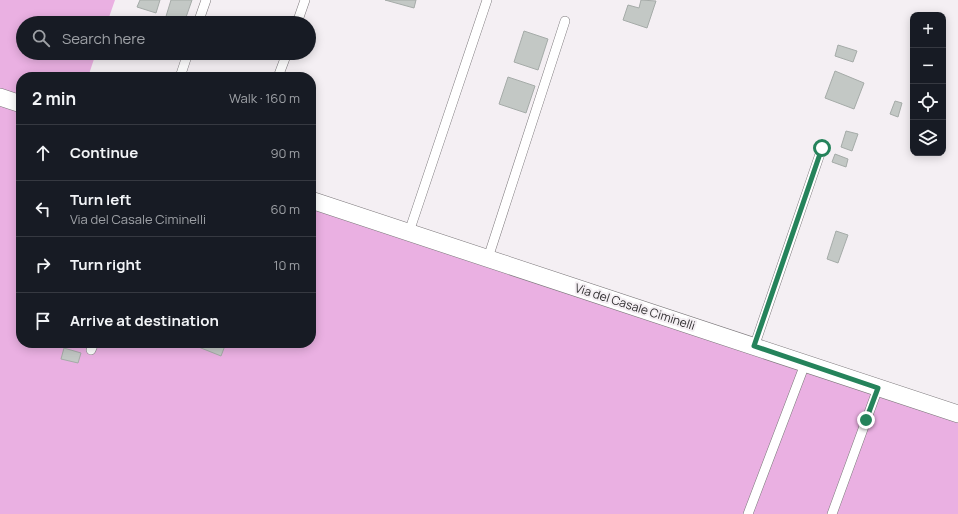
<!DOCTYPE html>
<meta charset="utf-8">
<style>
:root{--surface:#171b24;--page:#242831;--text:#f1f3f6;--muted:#9ea1a6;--line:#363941}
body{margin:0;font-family:Manrope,sans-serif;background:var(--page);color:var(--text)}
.controls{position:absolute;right:12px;top:12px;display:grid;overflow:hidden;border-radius:8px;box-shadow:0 2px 10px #0003}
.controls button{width:36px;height:36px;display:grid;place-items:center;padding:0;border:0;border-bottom:1px solid var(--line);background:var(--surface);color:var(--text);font:20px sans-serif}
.stop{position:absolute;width:12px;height:12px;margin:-9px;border:3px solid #25835b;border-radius:50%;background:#fff}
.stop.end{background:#25835b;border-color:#fff;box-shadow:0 1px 4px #0008}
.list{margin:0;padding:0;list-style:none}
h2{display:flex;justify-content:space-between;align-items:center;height:52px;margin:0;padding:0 16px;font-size:17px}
h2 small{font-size:13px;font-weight:400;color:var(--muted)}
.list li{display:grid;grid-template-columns:26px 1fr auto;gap:12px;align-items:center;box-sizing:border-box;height:56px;padding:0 16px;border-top:1px solid var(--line)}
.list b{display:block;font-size:15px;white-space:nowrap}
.list p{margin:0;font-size:13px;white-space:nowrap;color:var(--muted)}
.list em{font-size:13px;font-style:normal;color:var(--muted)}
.icon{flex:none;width:22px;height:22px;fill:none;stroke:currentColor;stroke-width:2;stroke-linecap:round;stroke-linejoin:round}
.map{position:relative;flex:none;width:958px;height:514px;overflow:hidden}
.search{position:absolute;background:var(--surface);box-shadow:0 2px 10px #0003;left:16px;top:16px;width:300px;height:44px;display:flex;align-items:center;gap:10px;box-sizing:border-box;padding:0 14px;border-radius:22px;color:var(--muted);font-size:15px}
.panel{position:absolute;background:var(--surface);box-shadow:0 2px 10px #0003;left:16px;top:72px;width:300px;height:276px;border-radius:16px}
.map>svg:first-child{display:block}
</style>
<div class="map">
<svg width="958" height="514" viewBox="0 0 958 514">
<rect width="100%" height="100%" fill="#f4eff3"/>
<path fill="#eab0e2" d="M0 0H115L107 23H23V53H96L88 77H21V343H311V200L958 414V514H0Z"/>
<g fill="#c3c8c5" stroke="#a5aba8">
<path d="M140 0H160L156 13 137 7Z"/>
<path d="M171 0H192L184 23H164Z"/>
<path d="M385 0H416L414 8Z"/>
<path d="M641 0 656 1 647 28 623 20 628 5 639 8Z"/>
<path d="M524 31 548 39 538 70 514 62Z"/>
<path d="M838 45 857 51 853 62 835 56Z"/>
<path d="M835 71 864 83 854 109 825 98Z"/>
<path d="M508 77 535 86 526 113 499 104Z"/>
<path d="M895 101 902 103 898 117 890 114Z"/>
<path d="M846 131 858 134 852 151 841 147Z"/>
<path d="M835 154 848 159 846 167 832 162Z"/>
<path d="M836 231 848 235 838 263 827 259Z"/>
<path d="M197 343H226L221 356 196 346Z"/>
<path d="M64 348 81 353 78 363 61 359Z"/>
</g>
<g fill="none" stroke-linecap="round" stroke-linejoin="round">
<defs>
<g id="lane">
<path d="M198 23 206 0"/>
<path d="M297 23 305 0"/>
<path d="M180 77 188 53"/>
<path d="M278 77 287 53"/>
<path d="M409 232 487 0"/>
<path d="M488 258 565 21"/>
<path d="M754 347 822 148"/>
<path d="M91 350 94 343"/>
<path d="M748 514 805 364"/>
<path d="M832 514 878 388"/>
</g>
<g id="street">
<path d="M0 97 21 104"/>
<path d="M311 200 958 414"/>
</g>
</defs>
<use href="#lane" stroke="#7c787b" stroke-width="10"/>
<use href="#street" stroke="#7c787b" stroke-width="18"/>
<use href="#lane" stroke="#fff" stroke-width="9"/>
<use href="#street" stroke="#fff" stroke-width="17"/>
</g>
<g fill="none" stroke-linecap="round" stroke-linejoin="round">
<path stroke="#25835b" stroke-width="5" d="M822 148 754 346 878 388 866 420"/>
</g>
<g text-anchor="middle" stroke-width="4" stroke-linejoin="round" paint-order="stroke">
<g font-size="12" fill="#302e30" stroke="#f4eff3">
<text transform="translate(635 307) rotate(18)" y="4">Via del Casale Ciminelli</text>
</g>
</g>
</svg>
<div class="controls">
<button>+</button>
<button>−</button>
<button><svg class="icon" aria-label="locate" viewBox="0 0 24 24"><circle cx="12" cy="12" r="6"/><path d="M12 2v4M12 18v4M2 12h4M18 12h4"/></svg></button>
<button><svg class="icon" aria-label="layers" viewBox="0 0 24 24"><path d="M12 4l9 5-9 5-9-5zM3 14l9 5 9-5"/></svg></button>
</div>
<div class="stop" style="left:822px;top:148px"></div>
<div class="stop end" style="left:866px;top:420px"></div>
<div class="search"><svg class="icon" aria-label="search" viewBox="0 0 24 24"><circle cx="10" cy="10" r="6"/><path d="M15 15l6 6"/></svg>Search here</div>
<section class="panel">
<h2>2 min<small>Walk · 160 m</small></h2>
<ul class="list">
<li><svg class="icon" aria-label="ahead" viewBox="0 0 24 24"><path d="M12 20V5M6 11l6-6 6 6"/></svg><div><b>Continue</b></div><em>90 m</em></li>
<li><svg class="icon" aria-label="left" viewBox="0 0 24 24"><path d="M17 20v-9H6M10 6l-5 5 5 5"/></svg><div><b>Turn left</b><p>Via del Casale Ciminelli</p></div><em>60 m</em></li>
<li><svg class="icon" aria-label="right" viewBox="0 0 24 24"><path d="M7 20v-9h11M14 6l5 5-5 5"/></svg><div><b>Turn right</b></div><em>10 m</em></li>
<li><svg class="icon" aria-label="arrive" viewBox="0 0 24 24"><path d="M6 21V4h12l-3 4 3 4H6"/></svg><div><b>Arrive at destination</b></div></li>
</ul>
</section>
</div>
